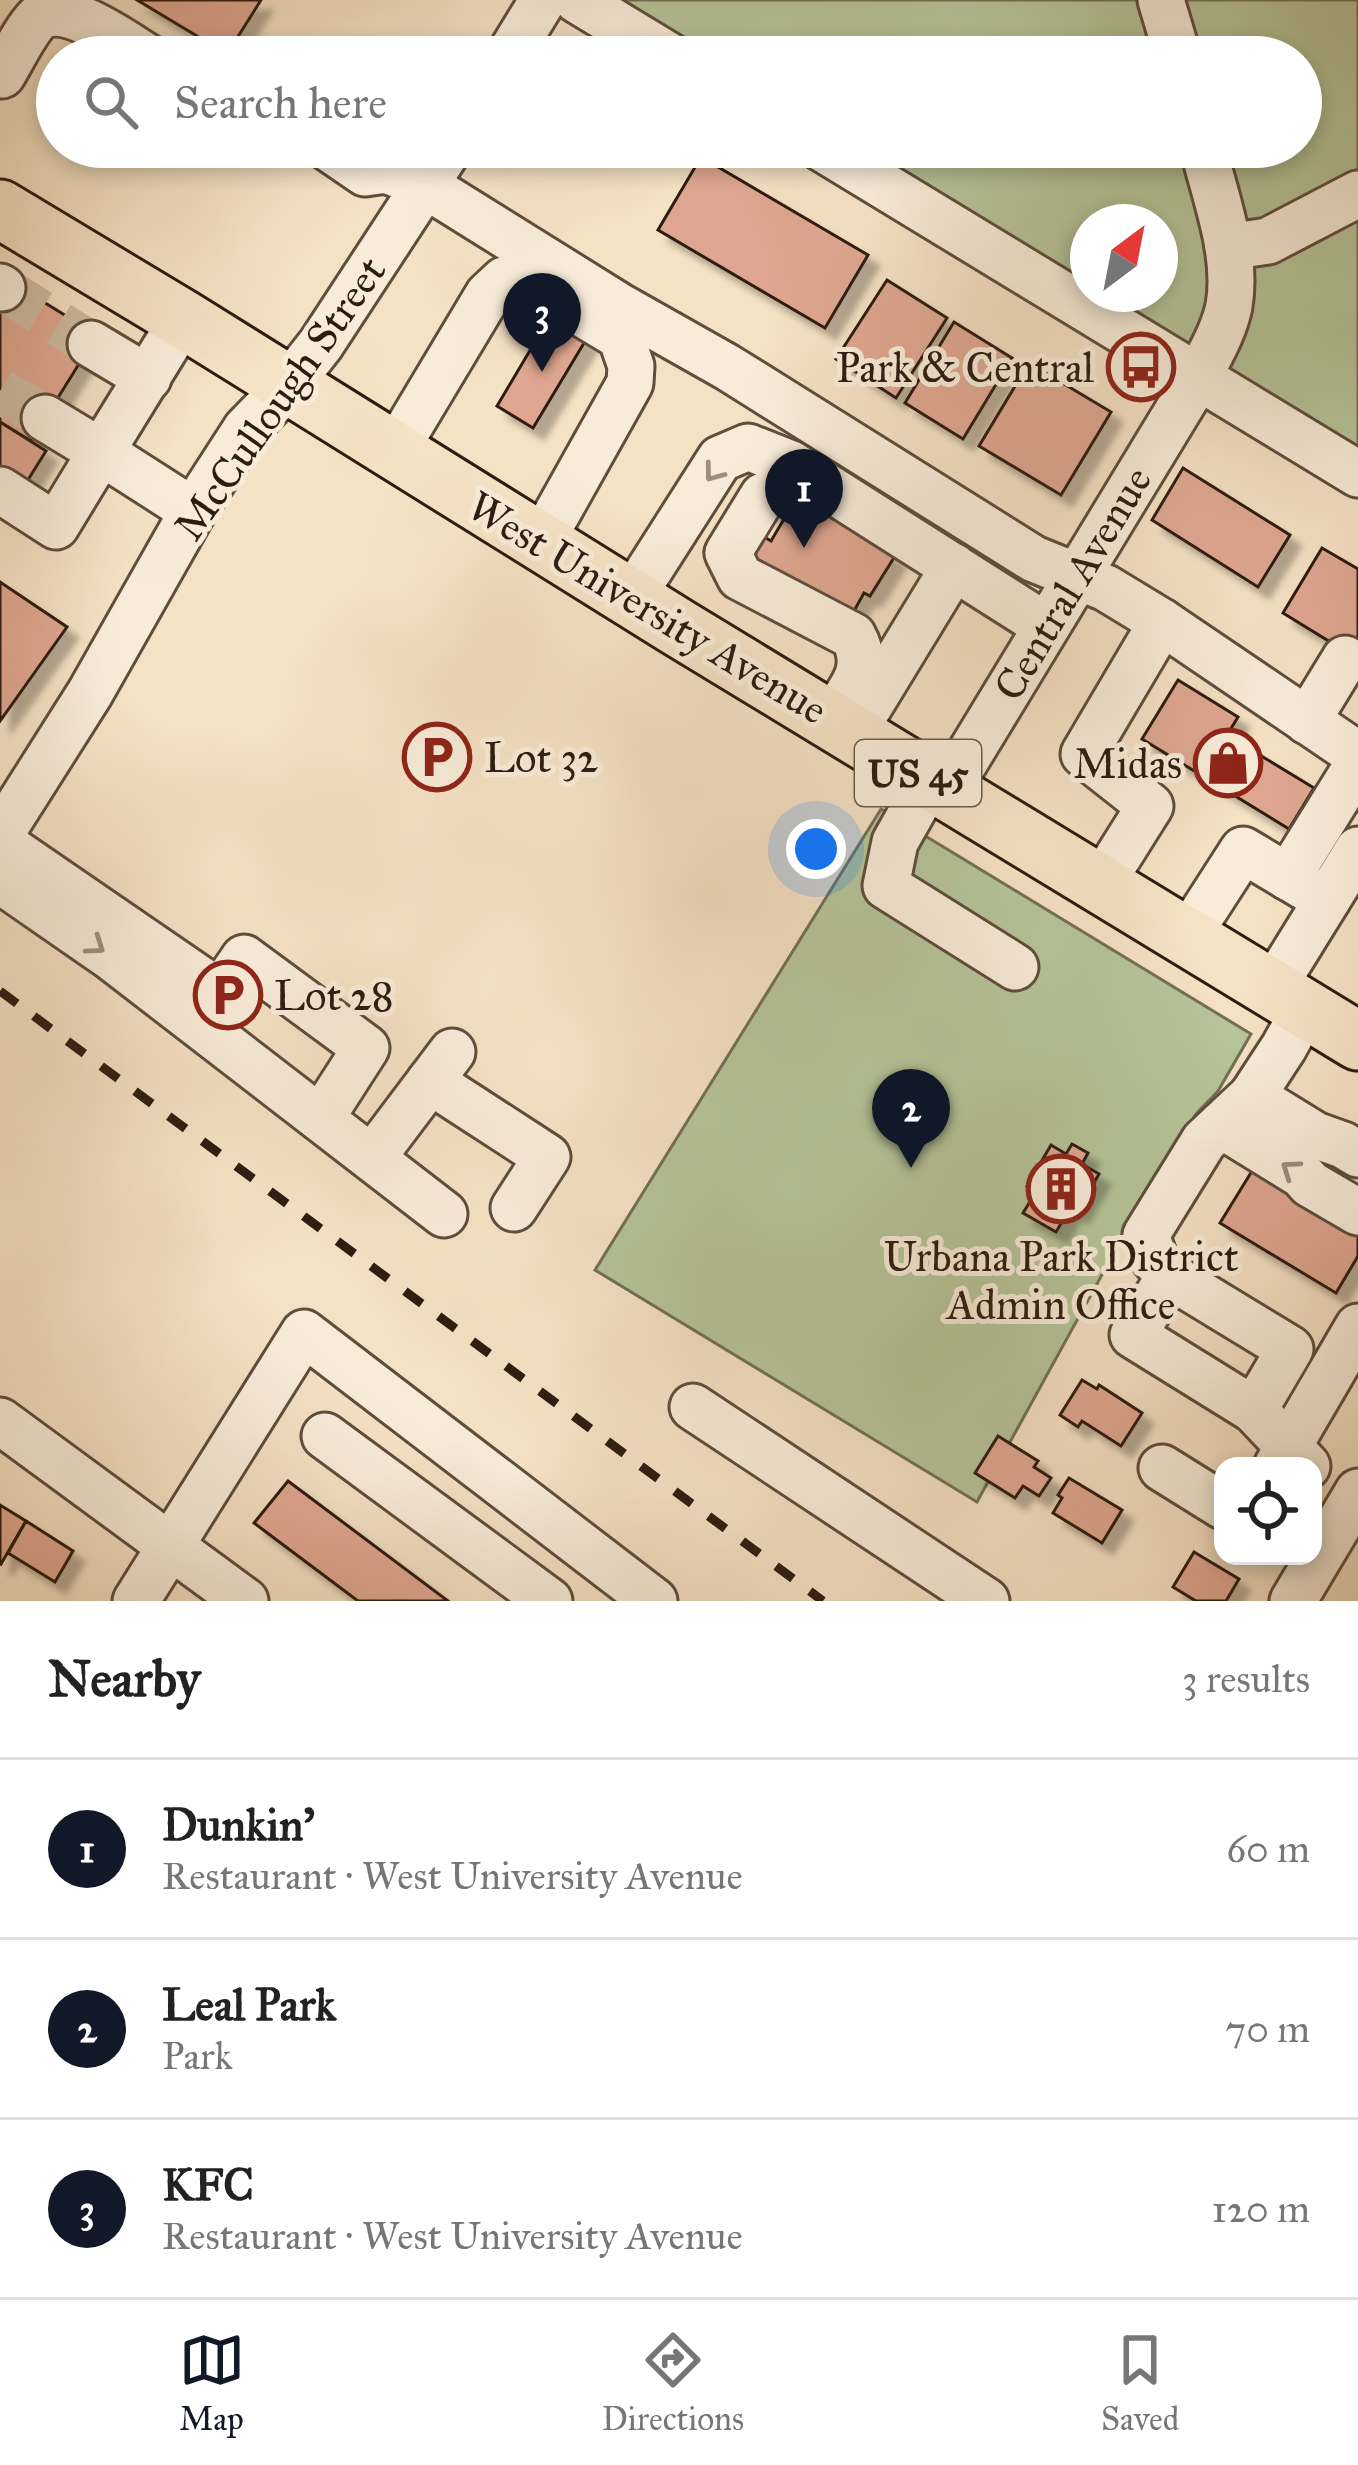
<!DOCTYPE html>
<meta charset="utf-8">
<style>
:root{--surface:#fff;--page:#f2f2f2;--text:#222;--muted:#767676;--line:#e0e0e0;--accent:#111827}
body{margin:0;font-family:"IM FELL Great Primer",serif;background:var(--page);color:var(--text)}
.controls{position:absolute;right:36px;bottom:36px;display:grid;overflow:hidden;border-radius:24px;box-shadow:0 6px 18px #0003}
.controls button{width:108px;height:108px;display:grid;place-items:center;padding:0;border:0;border-bottom:3px solid var(--line);background:var(--surface);color:var(--text);font:60px sans-serif}
.compass{position:absolute;left:1070px;top:204px;width:108px;height:108px;border-radius:50%;background:var(--surface);box-shadow:0 6px 18px #0003;rotate:32deg}
.you{position:absolute;left:816px;top:849px;width:42px;height:42px;margin:-30px;border:9px solid #fff;border-radius:50%;background:#1a73e8;box-shadow:0 0 0 18px #1a73e833}
.badge{display:grid;place-items:center;width:78px;height:78px;border-radius:50%;background:var(--accent);color:#fff;font-size:39px;font-weight:700}
.pin{position:absolute;translate:-50% -99px;filter:drop-shadow(0 3px 6px #0008)}
.pin::after{content:'';position:absolute;top:63px;width:42px;height:36px;background:inherit;clip-path:polygon(0 0,100% 0,50% 100%)}
.list{margin:0;padding:0;list-style:none}
h2{display:flex;justify-content:space-between;align-items:center;height:156px;margin:0;padding:0 48px;font-size:51px}
h2 small{font-size:39px;font-weight:400;color:var(--muted)}
.list li{display:grid;grid-template-columns:78px 1fr auto;gap:36px;align-items:center;box-sizing:border-box;height:180px;padding:0 48px;border-top:3px solid var(--line)}
.list b{display:block;font-size:45px;white-space:nowrap}
.list p{margin:0;font-size:39px;white-space:nowrap;color:var(--muted)}
.list em{font-size:39px;font-style:normal;color:var(--muted)}
.icon{flex:none;width:66px;height:66px;fill:none;stroke:currentColor;stroke-width:2;stroke-linecap:round;stroke-linejoin:round}
.map{position:relative;flex:none;width:1358px;height:1601px;overflow:hidden}
.search{position:absolute;background:var(--surface);box-shadow:0 6px 18px #0003;left:36px;right:36px;top:36px;height:132px;display:flex;align-items:center;gap:30px;box-sizing:border-box;padding:0 42px;border-radius:66px;color:var(--muted);font-size:45px}
.sheet{height:696px;background:var(--surface)}
nav{display:flex;justify-content:space-around;align-items:center;box-sizing:border-box;height:168px;border-top:3px solid var(--line);background:var(--surface);font-size:33px;color:var(--muted)}
nav a{display:grid;justify-items:center;gap:6px}
nav .on{color:var(--accent)}
.map>svg:first-child{display:block}
</style>
<div class="map">
<svg width="1358" height="1601" viewBox="0 0 1358 1601">
<defs>
<filter id="shadow"><feDropShadow dx="11" dy="11" stdDeviation="3" flood-color="#0004"/></filter>
</defs>
<rect width="100%" height="100%" fill="#f5e1c4"/>
<filter id="stains"><feTurbulence type="fractalNoise" baseFrequency=".00167" numOctaves="4"/><feColorMatrix values="0 0 0 0 .2 0 0 0 0 .09 0 0 0 0 .02 0 0 0 .5 -.17"/></filter>
<radialGradient id="worn" r=".72"><stop offset=".6" stop-color="#630" stop-opacity="0"/><stop offset="1" stop-color="#630" stop-opacity=".3"/></radialGradient>
<g fill="#b6c499" stroke="#727054" stroke-width="3">
<path d="M618 0H1358V453L1098 294H1160V222H1088V288L859 147H1301V57H712Z"/>
<path d="M881 809 1251 1034 1218 1091 1196 1114 1131 1222 977 1502 595 1270Z"/>
</g>
<g fill="#dea690" stroke="#2d1c10" stroke-width="3" filter="url(#shadow)">
<path d="M137 0H261L227 54Z"/>
<path d="M701 157 868 255 825 328 658 230Z"/>
<path d="M8 280 97 335 31 441 0 422V292Z"/>
<path d="M887 280 947 318 896 398 836 359Z"/>
<path d="M551 315 587 338 533 428 497 406Z"/>
<path d="M954 322 1012 358 963 439 905 403Z"/>
<path d="M1029 363 1111 412 1061 495 979 446Z"/>
<path d="M0 422 46 451 26 483 0 467Z"/>
<path d="M1183 468 1290 535 1258 587 1152 520Z"/>
<path d="M797 497 895 556 870 596 864 593 850 618 743 554 756 532 771 541Z"/>
<path d="M1322 548 1358 569V659L1283 613Z"/>
<path d="M0 582 67 627 0 721Z"/>
<path d="M1178 680 1238 717 1227 735 1314 788 1289 829 1142 739Z"/>
<path d="M1072 1144 1088 1153 1082 1164 1099 1174 1077 1212 1070 1208 1056 1232 1023 1213 1036 1192 1027 1186 1051 1145 1066 1154Z"/>
<path d="M1252 1171 1303 1202 1358 1225V1256L1336 1293 1220 1223Z"/>
<path d="M1082 1380 1097 1389 1099 1385 1142 1413 1121 1446 1082 1421 1078 1427 1060 1415Z"/>
<path d="M998 1436 1038 1461 1034 1467 1051 1478 1039 1496 1023 1486 1015 1498 975 1473Z"/>
<path d="M1069 1478 1122 1510 1102 1543 1053 1513 1062 1498 1058 1495Z"/>
<path d="M288 1481 448 1601H358L254 1523Z"/>
<path d="M0 1505 26 1521 1 1564 0 1563Z"/>
<path d="M26 1521 73 1551 55 1582 8 1553Z"/>
<path d="M1194 1552 1239 1579 1226 1601H1196L1173 1587Z"/>
</g>
<g fill="none" stroke-linecap="round" stroke-linejoin="round">
<g stroke="#cdbaa0" stroke-width="45" stroke-dasharray="45 22" stroke-linecap="butt">
<path d="M2 288 91 344"/>
<path d="M0 391 45 418"/>
</g>
<defs>
<g id="minor">
<path d="M577 0 671 57"/>
<path d="M1161 0 1178 57"/>
<path d="M508 57 543 0"/>
<path d="M2 75C12 59 25 31 38 18 66 0 121 41 147 57"/>
<path d="M327 147 365 173 386 170 425 185 619 306 727 367 1034 559 1106 588 1162 622 1358 755"/>
<path d="M820 147 1358 474"/>
<path d="M1228 247 1268 241 1358 194"/>
<path d="M0 287 2 288"/>
<path d="M91 344 148 378"/>
<path d="M45 418 101 452 183 319"/>
<path d="M394 452 488 295 504 280 523 278 621 337 631 366 630 383 541 542"/>
<path d="M0 490 56 526 101 452 193 511"/>
<path d="M830 490 789 483 763 496 728 553 740 577 853 636C872 670 850 690 831 720"/>
<path d="M632 597 720 459 748 447 791 464 1046 626"/>
<path d="M862 718 954 567"/>
<path d="M1307 721 1345 659"/>
<path d="M930 780 895 842 886 886 1015 967"/>
<path d="M947 791 1199 376C1210 354 1224 331 1229 306 1238 254 1215 197 1203 147"/>
<path d="M0 835 90 693 193 511 246 429 288 386 321 344 450 147"/>
<path d="M0 842 220 993"/>
<path d="M1288 877 1358 764"/>
<path d="M0 880 111 957 444 1214"/>
<path d="M1101 884 1150 806 1084 754 1162 622"/>
<path d="M1187 937 1243 850 1327 900"/>
<path d="M1272 989 1358 850"/>
<path d="M1305 1009 1284 1047 1252 1096 1204 1141 1146 1235 1155 1260 1170 1276 1133 1335 1254 1410 1307 1466"/>
<path d="M199 1024 244 958 366 1048 321 1118"/>
<path d="M430 1081 547 1157 514 1208"/>
<path d="M1252 1096 1315 1135 1343 1145 1358 1154"/>
<path d="M1221 1125 1302 1175 1310 1184 1358 1212"/>
<path d="M372 1158 452 1052"/>
<path d="M1170 1276 1290 1349 1254 1410"/>
<path d="M693 1407 986 1601"/>
<path d="M0 1421 245 1601"/>
<path d="M325 1436 549 1601"/>
<path d="M1277 1466 1358 1327"/>
<path d="M1162 1468 1223 1506"/>
<path d="M136 1601 304 1333 654 1601"/>
<path d="M1293 1601 1358 1492"/>
</g>
<path id="major" d="M0 209 183 319 679 628 1358 1041"/>
</defs>
<use href="#minor" stroke="#5f4d3d" stroke-width="51"/>
<use href="#major" stroke="#2d1c10" stroke-width="63"/>
<use href="#minor" stroke="#f8ecd9" stroke-width="45"/>
<use href="#major" stroke="#f5e1c4" stroke-width="57"/>
<path stroke="#2d1c10" stroke-width="9" stroke-dasharray="21 21" stroke-linecap="butt" d="M0 991 823 1601"/>
</g>
<defs><path id="oneway-chevron" d="M-2-3.5L2.5 0L-2 3.5" fill="none" stroke-width="1.6" stroke-linecap="round" stroke-linejoin="round" transform="scale(3)"/></defs>
<g stroke="#9d8e7f">
<use href="#oneway-chevron" transform="translate(713 473) rotate(127)"/>
<use href="#oneway-chevron" transform="translate(96 946) rotate(35)"/>
<use href="#oneway-chevron" transform="translate(1290 1169) rotate(-145)"/>
</g>
<defs>
<symbol id="bus-ring" viewBox="-11 -11 22 22"><circle r="9.5" fill="#f8ecd9" stroke="#8f2418" stroke-width="1.5"/><path d="M-5-6H5V4H4V6H2V4H-2V6H-4V4H-5ZM-3.5-4V0h7V-4ZM-3.5 1.2v1.5H-2V1.2ZM2 1.2v1.5H3.5V1.2Z" fill="#8f2418"/></symbol>
<symbol id="parking-ring" viewBox="-11 -11 22 22"><circle r="9.5" fill="#f8ecd9" stroke="#8f2418" stroke-width="1.5"/><path d="M-3.5-5.5H1a3.5 3.5 0 0 1 0 7H-1V5.5H-3.5ZM-1-3.4V-.6H.8a1.4 1.4 0 0 0 0-2.8Z" fill="#8f2418"/></symbol>
<symbol id="shop-ring" viewBox="-11 -11 22 22"><circle r="9.5" fill="#f8ecd9" stroke="#8f2418" stroke-width="1.5"/><path d="M-5-2.5h2.3a2.7 3.5 0 0 1 5.4 0H5L5.5 6h-11ZM-1.5-2.5h3a1.5 2.3 0 0 0-3 0Z" fill="#8f2418"/></symbol>
<symbol id="building-ring" viewBox="-11 -11 22 22"><circle r="9.5" fill="#f8ecd9" stroke="#8f2418" stroke-width="1.5"/><path d="M-4-6H4V6H1V3H-1V6H-4ZM-2.5-4.3h1.7v1.8h-1.7ZM.8-4.3h1.7v1.8H.8ZM-2.5-1h1.7V.8h-1.7ZM.8-1h1.7V.8H.8Z" fill="#8f2418"/></symbol>
</defs>
<g fill-rule="evenodd">
<use href="#bus-ring" x="1103" y="329" width="76" height="76"/>
<use href="#parking-ring" x="399" y="719" width="76" height="76"/>
<use href="#shop-ring" x="1190" y="725" width="76" height="76"/>
<use href="#parking-ring" x="190" y="957" width="76" height="76"/>
<use href="#building-ring" x="1023" y="1151" width="76" height="76"/>
</g>
<g text-anchor="middle" stroke-width="10" stroke-linejoin="round" paint-order="stroke">
<rect fill="#f8ecd9" stroke="#6a5a4c" stroke-width="3" x="855" y="740" width="126" height="66" rx="9"/>
<g font-size="39" font-weight="bold" fill="#2d1c10">
<text x="918" y="787">US 45</text>
</g>
<g font-size="42" fill="#2d1c10" stroke="#f8ecd9" text-anchor="end">
<text x="1094" y="382">Park &amp; Central</text>
<text x="484" y="772" text-anchor="start">Lot 32</text>
<text x="1182" y="778">Midas</text>
<text x="274" y="1010" text-anchor="start">Lot 28</text>
<text x="1061" y="1271" text-anchor="middle">Urbana Park District<tspan x="1061" dy="48">Admin Office</tspan></text>
</g>
<g font-size="42" fill="#2d1c10" stroke="#f8ecd9">
<text transform="translate(279 398) rotate(-55)" y="15">McCullough Street</text>
<text transform="translate(1072 583) rotate(-59)" y="15">Central Avenue</text>
<text transform="translate(648 607) rotate(31)" y="15">West University Avenue</text>
</g>
</g>
<rect width="100%" height="100%" filter="url(#stains)"/>
<rect width="100%" height="100%" fill="url(#worn)"/>
</svg>
<div class="controls">
<button><svg class="icon" aria-label="locate" viewBox="0 0 24 24"><circle cx="12" cy="12" r="6"/><path d="M12 2v4M12 18v4M2 12h4M18 12h4"/></svg></button>
</div>
<svg class="compass" viewBox="-18 -18 36 36"><path d="M0-13l5 13h-10z" fill="#e53935"/><path d="M0 13l5-13h-10z" fill="#767676"/></svg>
<div class="you"></div>
<div class="pin badge" style="left:804px;top:548px">1</div>
<div class="pin badge" style="left:911px;top:1168px">2</div>
<div class="pin badge" style="left:542px;top:372px">3</div>
<div class="search"><svg class="icon" aria-label="search" viewBox="0 0 24 24"><circle cx="10" cy="10" r="6"/><path d="M15 15l6 6"/></svg>Search here</div>
</div>
<section class="sheet">
<h2>Nearby<small>3 results</small></h2>
<ul class="list">
<li><span class="badge">1</span><div><b>Dunkin'</b><p>Restaurant · West University Avenue</p></div><em>60 m</em></li>
<li><span class="badge">2</span><div><b>Leal Park</b><p>Park</p></div><em>70 m</em></li>
<li><span class="badge">3</span><div><b>KFC</b><p>Restaurant · West University Avenue</p></div><em>120 m</em></li>
</ul>
</section>
<nav>
<a class="on"><svg class="icon" aria-label="map" viewBox="0 0 24 24"><path d="M3 6l6-2 6 2 6-2v14l-6 2-6-2-6 2zM9 4v14M15 6v14"/></svg>Map</a>
<a><svg class="icon" aria-label="directions" viewBox="0 0 24 24"><path d="M12 3l9 9-9 9-9-9zM9 14v-3h6M13 9l2 2-2 2"/></svg>Directions</a>
<a><svg class="icon" aria-label="saved" viewBox="0 0 24 24"><path d="M7 4h10v16l-5-4-5 4z"/></svg>Saved</a>
</nav>
